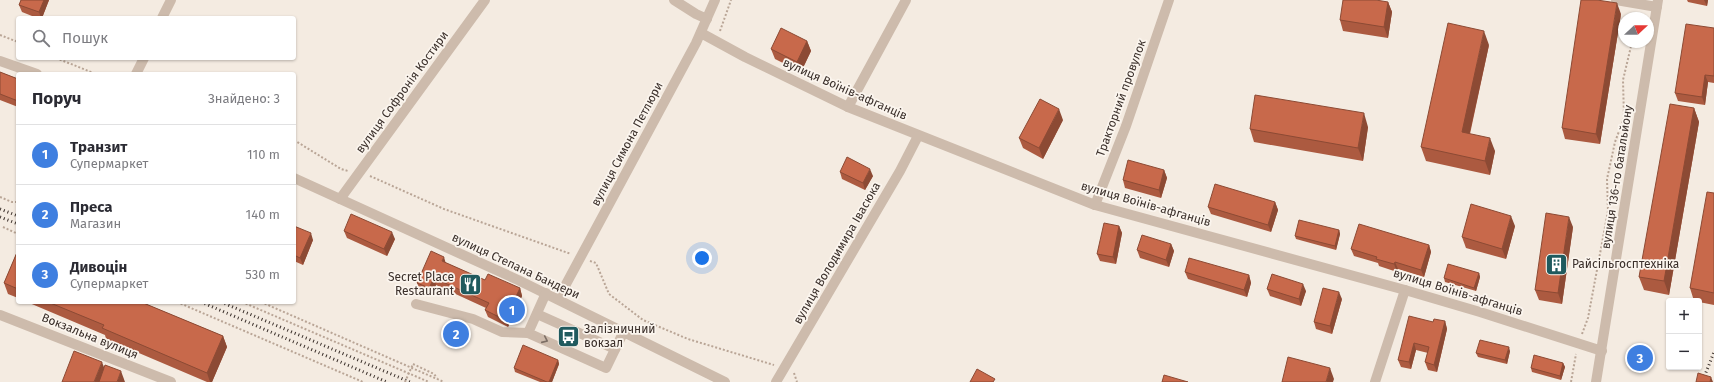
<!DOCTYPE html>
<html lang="uk">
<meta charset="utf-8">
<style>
:root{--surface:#fff;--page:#f7f7f7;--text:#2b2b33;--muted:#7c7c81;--line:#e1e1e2;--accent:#db2777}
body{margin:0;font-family:"Fira Sans",sans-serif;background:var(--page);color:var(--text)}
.controls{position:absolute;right:12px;bottom:12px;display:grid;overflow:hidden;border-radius:4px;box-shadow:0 1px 3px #0004}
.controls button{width:36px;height:36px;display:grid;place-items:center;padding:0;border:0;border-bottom:1px solid var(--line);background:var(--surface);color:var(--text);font:20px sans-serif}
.compass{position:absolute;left:1618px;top:12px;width:36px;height:36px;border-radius:50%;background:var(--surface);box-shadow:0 1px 3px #0004;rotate:68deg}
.you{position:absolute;left:702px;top:258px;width:14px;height:14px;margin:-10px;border:3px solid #fff;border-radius:50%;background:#1a73e8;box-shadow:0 0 0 6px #1a73e833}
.badge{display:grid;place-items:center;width:26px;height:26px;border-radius:50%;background:var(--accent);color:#fff;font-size:13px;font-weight:700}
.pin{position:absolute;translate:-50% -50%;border:2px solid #fff;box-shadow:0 1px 4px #0006}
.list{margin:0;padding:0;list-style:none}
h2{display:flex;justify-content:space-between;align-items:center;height:52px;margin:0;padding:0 16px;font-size:17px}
h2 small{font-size:13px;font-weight:400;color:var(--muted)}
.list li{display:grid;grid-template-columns:26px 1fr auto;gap:12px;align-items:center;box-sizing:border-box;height:60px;padding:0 16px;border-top:1px solid var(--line)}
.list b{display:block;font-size:15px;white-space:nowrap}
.list p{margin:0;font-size:13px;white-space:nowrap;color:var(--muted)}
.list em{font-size:13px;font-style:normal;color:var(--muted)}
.icon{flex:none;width:22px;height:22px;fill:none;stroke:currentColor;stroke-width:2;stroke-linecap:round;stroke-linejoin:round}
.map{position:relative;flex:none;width:1714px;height:382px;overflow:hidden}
.search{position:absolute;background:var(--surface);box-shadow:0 1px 3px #0004;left:16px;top:16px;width:280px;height:44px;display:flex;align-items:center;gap:10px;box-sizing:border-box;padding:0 14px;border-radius:4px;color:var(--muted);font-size:15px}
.panel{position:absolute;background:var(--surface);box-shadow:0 1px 3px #0004;left:16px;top:72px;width:280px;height:232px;border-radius:4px}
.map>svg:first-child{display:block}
</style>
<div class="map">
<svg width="1714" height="382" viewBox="0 0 1714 382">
<rect width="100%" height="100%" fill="#f4ebe1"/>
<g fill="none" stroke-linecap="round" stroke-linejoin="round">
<g stroke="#b9a596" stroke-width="2" stroke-dasharray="2 2" stroke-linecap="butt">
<path d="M720 31 731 0"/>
<path d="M0 35 18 42"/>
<path d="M56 58 96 74"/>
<path d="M294 140 341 169 348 171"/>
<path d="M370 176 444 209 571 254"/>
<path d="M0 197 12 202H18"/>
<path d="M3 227 18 234"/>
<path d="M590 261 596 263 609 294 643 320 688 339 774 365"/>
<path d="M177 302 363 382"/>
<path d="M242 302 429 382"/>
<path d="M261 302 444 382"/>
<path d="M1582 334 1588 318 1608 211 1607 179 1615 142 1624 118 1623 80 1632 42"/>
<path d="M413 364 434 374 437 378"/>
<path d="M794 373 797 382"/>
<path d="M1571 382 1576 354"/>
</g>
<g stroke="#cdbbac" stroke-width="10">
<path d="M674 0 696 14 707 19"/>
<path d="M1616 0 1657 7"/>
<path d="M162 18 171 0"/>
<path d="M701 33 745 57 848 107 1095 205 1405 290 1480 312 1602 351"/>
<path d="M0 61 37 74"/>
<path d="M136 74 144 58"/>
<path d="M848 107 906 0"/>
<path d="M294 178 518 280 725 382"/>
<path d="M340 199 485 0"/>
<path d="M1095 205 1126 126 1169 0"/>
<path d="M546 293 528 333 606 368 624 331"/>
<path d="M558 299 696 43 715 0"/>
<path d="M416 304 473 319 502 332 528 333"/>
<path d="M537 314 615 349"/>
<path d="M0 315 171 382"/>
<path d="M776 382 900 171 918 136"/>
<path d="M1375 382 1405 290"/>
<path d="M1596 382 1658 0"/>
</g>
<g stroke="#3b302b" stroke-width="3" stroke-dasharray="1 3" stroke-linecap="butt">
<path d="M0 209 18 216"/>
<path d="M0 217 18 224"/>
<path d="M201 302 387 382"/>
<path d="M221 302 410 382"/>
<path d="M1703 380 1714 352"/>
</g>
<path stroke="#b9a596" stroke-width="2" stroke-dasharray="2 2" stroke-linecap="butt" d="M405 382 413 364"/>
</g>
<g fill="#ac5a40">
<path d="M21 0H49L42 18H37L22 12 19 5Z"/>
<path d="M1687 0H1708L1707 6 1688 2Z"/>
<path d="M1388 2 1392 12 1388 38 1343 31 1340 20Z"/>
<path d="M1621 14 1600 144 1565 139 1562 128Z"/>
<path d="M1714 28V83L1708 82 1705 105 1678 101 1675 93Z"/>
<path d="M807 41 811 51 801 72 775 59 771 49Z"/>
<path d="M1489 45 1470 134 1495 151 1490 175 1426 161 1421 147Z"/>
<path d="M0 72 18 79V107L0 100Z"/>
<path d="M1694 108 1699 122 1669 295 1644 290 1639 277Z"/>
<path d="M1063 120 1043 159 1023 148 1019 138Z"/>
<path d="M1368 127 1363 161 1254 142 1250 129Z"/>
<path d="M1164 170 1167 178 1161 198 1125 188 1123 180Z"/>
<path d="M840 172 873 176 865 190 842 179Z"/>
<path d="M1714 193V305L1699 302V301H1694L1690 288Z"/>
<path d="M1275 202 1278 210 1271 232 1211 214 1208 207Z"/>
<path d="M294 226 313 240 303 265 294 261Z"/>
<path d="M1119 226 1122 233 1116 264 1100 261 1097 254Z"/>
<path d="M1515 226 1506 259 1466 248 1462 237Z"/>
<path d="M1573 227 1562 304 1539 300 1535 290Z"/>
<path d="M1339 230 1340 234 1336 250 1296 239 1295 236Z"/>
<path d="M344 231 395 239 387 256 347 238Z"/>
<path d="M1171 244 1174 251 1169 267 1140 258 1137 250Z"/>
<path d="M1429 245 1431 252 1424 277 1398 269 1397 272 1379 266 1378 263 1354 256 1351 249Z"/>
<path d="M18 250V298L8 294 4 283Z"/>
<path d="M446 263 485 280 520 288 522 296 508 327 488 317 485 310 486 308 436 285 431 295 420 290 417 283Z"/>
<path d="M1185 272 1249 275 1251 283 1247 297 1188 279Z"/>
<path d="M1479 273 1480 277 1476 291 1445 282 1444 278Z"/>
<path d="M1267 289 1306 291 1301 306 1270 296Z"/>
<path d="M1342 299 1332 334 1316 329 1314 322Z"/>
<path d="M27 302H141L223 336 227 347 212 382H207L106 339 105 335Z"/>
<path d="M1445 321 1447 329 1437 372 1428 370 1425 362 1428 353 1416 350 1411 369 1401 367 1398 360 1433 322Z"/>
<path d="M1510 351 1507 364 1478 357 1476 353Z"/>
<path d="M558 360 559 364 552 382H540L515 372 514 368Z"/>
<path d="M1563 363 1565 367 1561 380 1532 372 1531 368Z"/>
</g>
<g fill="#8c4a34">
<path d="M44 0H49L42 18H41L39 12Z"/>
<path d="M1704 0H1708L1707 6Z"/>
<path d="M1388 2 1392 12 1388 38 1384 27Z"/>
<path d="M1617 3 1621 14 1600 144 1596 134Z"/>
<path d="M1484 31 1489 45 1467 145 1462 132Z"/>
<path d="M807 41 811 51 801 72 797 62Z"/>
<path d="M1705 75 1708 82 1705 105 1702 97Z"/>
<path d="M1694 108 1699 122 1669 295 1664 281Z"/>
<path d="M1059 109 1063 120 1043 159 1039 148Z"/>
<path d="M1364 113 1368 127 1363 161 1358 148Z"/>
<path d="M1490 138 1495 151 1490 175 1485 161Z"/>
<path d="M870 169 873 176 865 190 863 183Z"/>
<path d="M1164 170 1167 178 1161 198 1159 190Z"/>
<path d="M1275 202 1278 210 1271 232 1268 225Z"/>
<path d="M1511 216 1515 226 1506 259 1502 249Z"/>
<path d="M1569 217 1573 227 1562 304 1558 293Z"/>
<path d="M1119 226 1122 233 1116 264 1113 257Z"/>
<path d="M1339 230 1340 234 1336 250 1335 246Z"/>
<path d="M392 232 395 239 387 256 384 249Z"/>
<path d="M311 233 313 240 303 265 300 258Z"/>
<path d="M1171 244 1174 251 1169 267 1166 260Z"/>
<path d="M1429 245 1431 252 1424 277 1421 270Z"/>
<path d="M444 257 446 264 442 261Z"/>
<path d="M1395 262 1398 269 1397 272 1394 264Z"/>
<path d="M1479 273 1480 277 1476 291 1474 288Z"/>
<path d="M1249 275 1251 283 1247 297 1244 290Z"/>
<path d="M434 278 436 285 431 295 429 288Z"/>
<path d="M1303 284 1306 291 1301 306 1299 299Z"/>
<path d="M520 288 522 296 508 327 505 320Z"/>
<path d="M1339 292 1342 299 1332 334 1330 326Z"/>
<path d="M1445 321 1447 329 1437 372 1434 365Z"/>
<path d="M223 336 227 347 212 382H210L207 373Z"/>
<path d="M1414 343 1416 350 1411 369 1409 362Z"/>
<path d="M1509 347 1510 351 1507 364 1505 360Z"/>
<path d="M558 360 559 364 552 382H549Z"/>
<path d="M102 362 107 375 104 382H94Z"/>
<path d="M1563 363 1565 367 1561 380 1560 376Z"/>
<path d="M1330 368 1334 379 1333 382H1326Z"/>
<path d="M121 371 125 382H117Z"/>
<path d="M1711 377 1713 382H1710Z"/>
</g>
<g fill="#c8694b" stroke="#8c4a34">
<path d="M21 0H44L39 12 19 5Z"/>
<path d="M1343 0H1376L1388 2 1384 27 1340 20Z"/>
<path d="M1581 0H1597L1617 3 1596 134 1562 128Z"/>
<path d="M1448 23 1484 31 1462 132 1490 138 1485 161 1421 147Z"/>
<path d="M1686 24 1714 28V76L1705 75 1702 97 1675 93Z"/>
<path d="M781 28 807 41 797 62 771 49Z"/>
<path d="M0 72 18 79V101L0 94Z"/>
<path d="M1255 95 1364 113 1358 148 1250 129Z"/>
<path d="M1040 99 1059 109 1039 148 1019 138Z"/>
<path d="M1670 104 1694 108 1664 281 1639 277Z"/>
<path d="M847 157 870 169 863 183 840 172Z"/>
<path d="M1128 160 1164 170 1159 190 1123 180Z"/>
<path d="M1215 184 1275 202 1268 225 1208 207Z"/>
<path d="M1707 192 1714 193V293L1690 288Z"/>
<path d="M1471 204 1511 216 1502 249 1462 237Z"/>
<path d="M1546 213 1569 217 1558 293 1535 290Z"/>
<path d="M351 214 392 232 384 249 344 231Z"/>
<path d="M1299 220 1339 230 1335 246 1295 236Z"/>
<path d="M1104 223 1119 226 1113 257 1097 254Z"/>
<path d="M1359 224 1429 245 1421 270 1395 262 1394 264 1376 259 1377 257 1351 249Z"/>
<path d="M294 226 311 233 300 258 294 255Z"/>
<path d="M1142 235 1171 244 1166 260 1137 250Z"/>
<path d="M18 250V289L4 283Z"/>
<path d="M431 251 444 257 442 261 485 280 488 274 520 288 505 320 485 310 489 303 434 278 429 288 417 283Z"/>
<path d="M1189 258 1249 275 1244 290 1185 272Z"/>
<path d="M1448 264 1479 273 1474 288 1444 278Z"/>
<path d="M1272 274 1303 284 1299 299 1267 289Z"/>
<path d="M1323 288 1339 292 1330 326 1314 322Z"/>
<path d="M48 302H141L223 336 207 373 102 328 104 325Z"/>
<path d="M1409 316 1433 322 1434 319 1445 321 1434 365 1425 362 1429 347 1414 343 1409 362 1398 360Z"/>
<path d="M1480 340 1509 347 1505 360 1476 353Z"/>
<path d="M523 345 558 360 549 382H547L514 368Z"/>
<path d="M74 351 102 362 94 382H62Z"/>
<path d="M1534 355 1563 363 1560 376 1531 368Z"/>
<path d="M1288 357 1330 368 1326 382H1282Z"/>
<path d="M105 365 121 371 117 382H99Z"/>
<path d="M977 369 995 379 993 382H970Z"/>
<path d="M1698 373 1711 377 1710 382H1696Z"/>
<path d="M1164 375 1188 382H1162Z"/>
</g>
<defs><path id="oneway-chevron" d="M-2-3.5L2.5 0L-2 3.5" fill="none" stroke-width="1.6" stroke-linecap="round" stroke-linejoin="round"/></defs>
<use stroke="#7d6f65" href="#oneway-chevron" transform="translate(545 340) rotate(24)"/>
<defs>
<symbol id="building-square" viewBox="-11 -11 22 22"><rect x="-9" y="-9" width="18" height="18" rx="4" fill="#1f5a5e" stroke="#fbf5ee"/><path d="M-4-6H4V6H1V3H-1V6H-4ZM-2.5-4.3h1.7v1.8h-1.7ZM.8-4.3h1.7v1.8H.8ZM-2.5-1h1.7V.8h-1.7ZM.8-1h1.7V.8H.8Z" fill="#fff"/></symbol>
<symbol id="restaurant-square" viewBox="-11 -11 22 22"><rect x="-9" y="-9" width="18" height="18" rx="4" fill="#1f5a5e" stroke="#fbf5ee"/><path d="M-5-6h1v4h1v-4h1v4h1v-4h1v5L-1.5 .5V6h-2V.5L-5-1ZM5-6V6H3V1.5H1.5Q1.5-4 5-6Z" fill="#fff"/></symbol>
<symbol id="bus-square" viewBox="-11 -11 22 22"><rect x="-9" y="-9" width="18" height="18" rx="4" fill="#1f5a5e" stroke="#fbf5ee"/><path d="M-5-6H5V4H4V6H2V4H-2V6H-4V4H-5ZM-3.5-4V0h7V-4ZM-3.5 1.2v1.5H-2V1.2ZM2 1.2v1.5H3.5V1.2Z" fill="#fff"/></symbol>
</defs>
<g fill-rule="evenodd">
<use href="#building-square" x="1544" y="252" width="25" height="25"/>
<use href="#restaurant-square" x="458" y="272" width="25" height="25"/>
<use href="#bus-square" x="556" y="324" width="25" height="25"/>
</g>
<g text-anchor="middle" stroke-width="3.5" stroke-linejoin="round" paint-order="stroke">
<g font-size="12" fill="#3b302b" stroke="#fbf5ee">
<text transform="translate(845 89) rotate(24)" y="4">вулиця Воїнів-афганців</text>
<text transform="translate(402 92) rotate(-54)" y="4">вулиця Софронія Костири</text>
<text transform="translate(1121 98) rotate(-70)" y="4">Тракторний провулок</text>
<text transform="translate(627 144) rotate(-62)" y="4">вулиця Симона Петлюри</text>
<text transform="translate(1617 177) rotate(-81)" y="4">вулиця 136-го батальйону</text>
<text transform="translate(1146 204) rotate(16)" y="4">вулиця Воїнів-афганців</text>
<text transform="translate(837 253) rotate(-60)" y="4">вулиця Володимира Івасюка</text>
<text transform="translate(516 266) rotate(25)" y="4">вулиця Степана Бандери</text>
<text transform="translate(1458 292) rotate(17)" y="4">вулиця Воїнів-афганців</text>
<text transform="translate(90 336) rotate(22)" y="4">Вокзальна вулиця</text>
</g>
<g font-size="12" fill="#3b302b" stroke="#fbf5ee" text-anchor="start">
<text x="1572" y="268">Райсільгосптехніка</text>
<text x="454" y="281" text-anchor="end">Secret Place<tspan x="454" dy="14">Restaurant</tspan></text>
<text x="584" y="333">Залізничний<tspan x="584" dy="14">вокзал</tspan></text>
</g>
</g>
</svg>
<div class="controls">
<button>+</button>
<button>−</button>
</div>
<svg class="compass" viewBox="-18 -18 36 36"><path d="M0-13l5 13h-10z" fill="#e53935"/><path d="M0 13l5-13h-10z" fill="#7c7c81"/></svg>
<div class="you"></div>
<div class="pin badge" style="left:512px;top:310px;background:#3f7fe0">1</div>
<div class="pin badge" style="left:456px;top:334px;background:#3f7fe0">2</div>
<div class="pin badge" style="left:1640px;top:358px;background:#3f7fe0">3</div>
<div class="search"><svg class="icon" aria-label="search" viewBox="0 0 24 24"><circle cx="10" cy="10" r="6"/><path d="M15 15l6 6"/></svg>Пошук</div>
<section class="panel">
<h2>Поруч<small>Знайдено: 3</small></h2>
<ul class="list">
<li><span class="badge" style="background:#3f7fe0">1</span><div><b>Транзит</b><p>Супермаркет</p></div><em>110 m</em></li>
<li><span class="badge" style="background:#3f7fe0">2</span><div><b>Преса</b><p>Магазин</p></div><em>140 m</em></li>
<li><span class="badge" style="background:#3f7fe0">3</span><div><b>Дивоцін</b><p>Супермаркет</p></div><em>530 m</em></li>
</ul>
</section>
</div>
